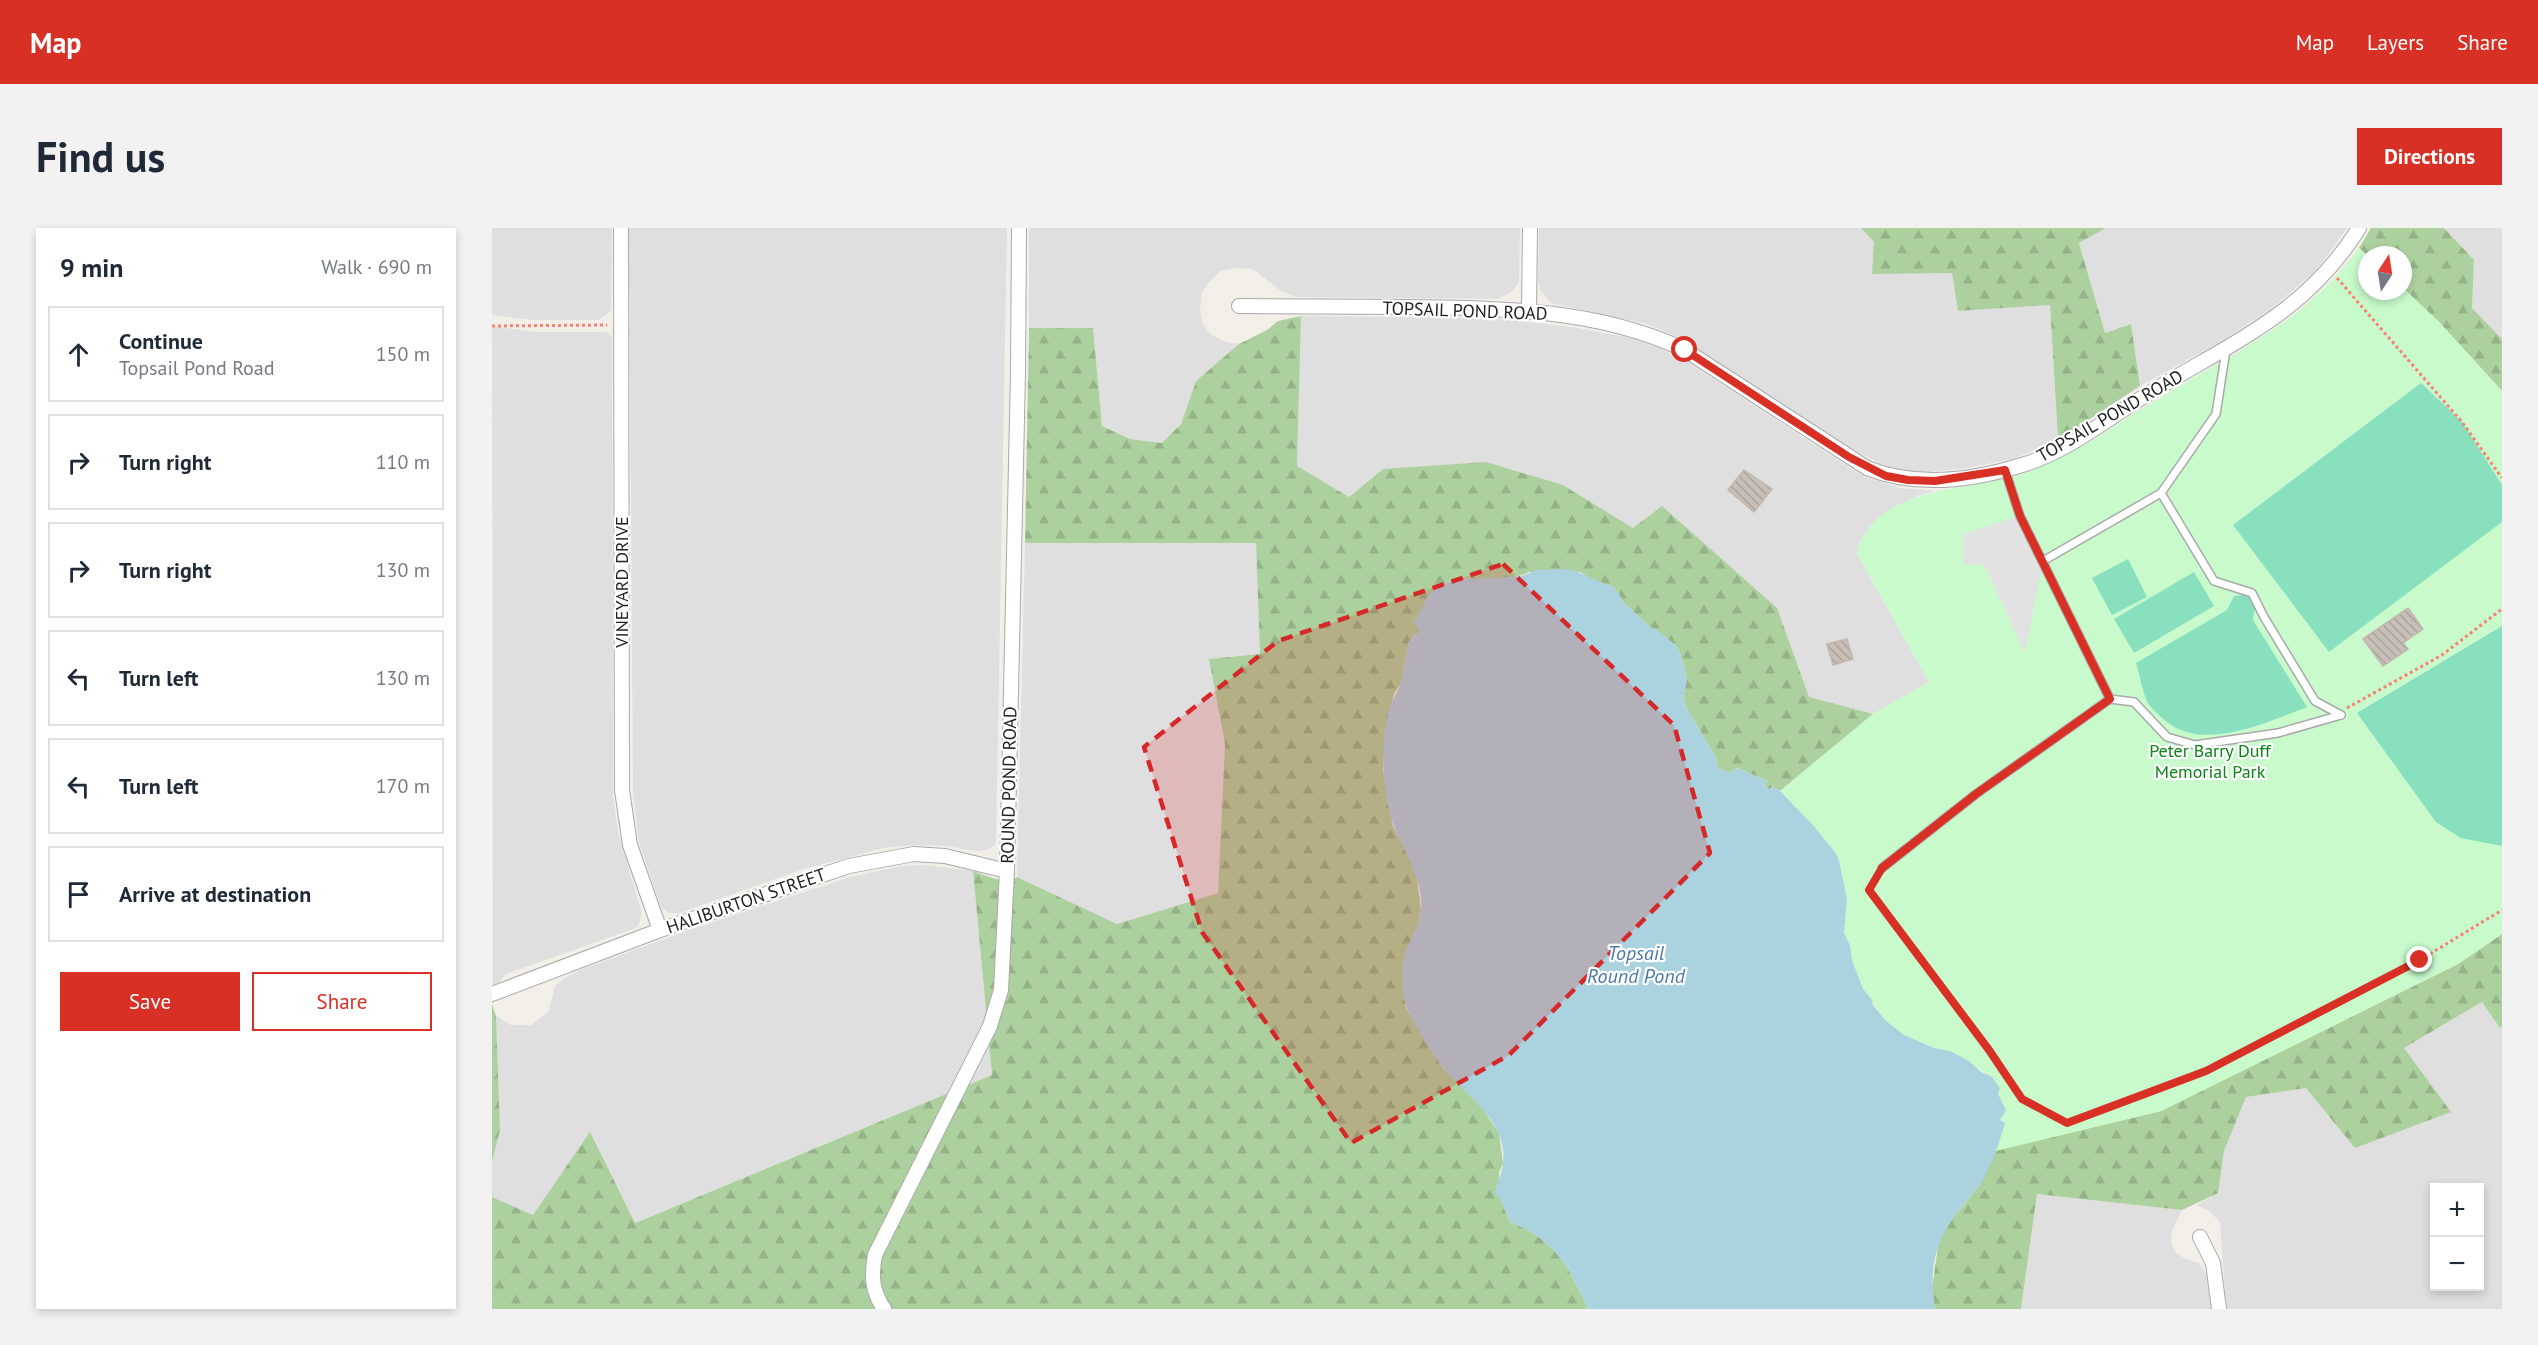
<!DOCTYPE html>
<meta charset="utf-8">
<style>
:root{--surface:#fff;--page:#f2f2f3;--text:#1f2937;--muted:#747a83;--line:#e0e1e3;--accent:#d93025}
body{margin:0;font-family:"PT Sans",sans-serif;background:var(--page);color:var(--text)}
.controls{position:absolute;right:18px;bottom:18px;display:grid;overflow:hidden;border-radius:0px;box-shadow:0 3px 9px #0003}
.controls button{width:54px;height:54px;display:grid;place-items:center;padding:0;border:0;border-bottom:2px solid var(--line);background:var(--surface);color:var(--text);font:30px sans-serif}
.compass{position:absolute;left:1866px;top:18px;width:54px;height:54px;border-radius:50%;background:var(--surface);box-shadow:0 3px 9px #0003;rotate:12deg}
.stop{position:absolute;width:18px;height:18px;margin:-14px;border:4px solid #d93025;border-radius:50%;background:#fff}
.stop.end{background:#d93025;border-color:#fff;box-shadow:0 2px 6px #0008}
.list{margin:0;padding:0;list-style:none}
h2{display:flex;justify-content:space-between;align-items:center;height:78px;margin:0;padding:0 24px;font-size:26px}
h2 small{font-size:20px;font-weight:400;color:var(--muted)}
.list li{display:grid;grid-template-columns:39px 1fr auto;gap:18px;align-items:center;box-sizing:border-box;height:96px;margin:0 12px 12px;padding:0 12px;border:2px solid var(--line);border-radius:0px}
.list b{display:block;font-size:22px;white-space:nowrap}
.list p{margin:0;font-size:20px;white-space:nowrap;color:var(--muted)}
.list em{font-size:20px;font-style:normal;color:var(--muted)}
.actions{display:flex;gap:12px;padding:18px 24px}
.actions a{flex:1;padding:14px 0;border:2px solid var(--accent);border-radius:0px;text-align:center;font-size:21px;color:var(--accent)}
.actions .main{background:var(--accent);color:#fff}
.icon{flex:none;width:33px;height:33px;fill:none;stroke:currentColor;stroke-width:2;stroke-linecap:round;stroke-linejoin:round}
.map{position:relative;flex:none;width:2010px;height:1081px;overflow:hidden;border-radius:0px}
header{display:flex;align-items:center;gap:36px;box-sizing:border-box;height:84px;padding:0 30px;background:var(--accent);color:#fff}
header strong{font-size:28px}
nav{display:flex;gap:33px;margin-inline-start:auto;font-size:21px}
.intro{display:flex;align-items:center;justify-content:space-between;box-sizing:border-box;height:144px;padding:0 36px}
h1{margin:0;font-size:42px}
.button{padding:15px 27px;border-radius:0px;background:var(--accent);color:#fff;font-size:21px;font-weight:700}
main{display:flex;gap:36px;padding:0 36px}
aside{flex:1;background:var(--surface);border-radius:0px;box-shadow:0 3px 9px #0003}
.map>svg:first-child{display:block}
</style>
<header>
<strong>Map</strong>
<nav><a>Map</a><a>Layers</a><a>Share</a></nav>
</header>
<div class="intro"><h1>Find us</h1><a class="button">Directions</a></div>
<main>
<aside>
<h2>9 min<small>Walk · 690 m</small></h2>
<ul class="list">
<li><svg class="icon" aria-label="ahead" viewBox="0 0 24 24"><path d="M12 20V5M6 11l6-6 6 6"/></svg><div><b>Continue</b><p>Topsail Pond Road</p></div><em>150 m</em></li>
<li><svg class="icon" aria-label="right" viewBox="0 0 24 24"><path d="M7 20v-9h11M14 6l5 5-5 5"/></svg><div><b>Turn right</b></div><em>110 m</em></li>
<li><svg class="icon" aria-label="right" viewBox="0 0 24 24"><path d="M7 20v-9h11M14 6l5 5-5 5"/></svg><div><b>Turn right</b></div><em>130 m</em></li>
<li><svg class="icon" aria-label="left" viewBox="0 0 24 24"><path d="M17 20v-9H6M10 6l-5 5 5 5"/></svg><div><b>Turn left</b></div><em>130 m</em></li>
<li><svg class="icon" aria-label="left" viewBox="0 0 24 24"><path d="M17 20v-9H6M10 6l-5 5 5 5"/></svg><div><b>Turn left</b></div><em>170 m</em></li>
<li><svg class="icon" aria-label="arrive" viewBox="0 0 24 24"><path d="M6 21V4h12l-3 4 3 4H6"/></svg><div><b>Arrive at destination</b></div></li>
</ul>
<div class="actions"><a class="main">Save</a><a>Share</a></div>
</aside>
<div class="map">
<svg width="2010" height="1081" viewBox="0 0 2010 1081">
<defs>
<pattern id="forest-firs" width="22" height="20" patternUnits="userSpaceOnUse" patternTransform="scale(1.5)"><rect width="22" height="20" fill="#add19e"/><path d="M5 1l3.5 6h-7zM16 11l3.5 6h-7z" fill="#95b388"/></pattern>
<pattern id="building-back-hatch" width="6" height="6" patternUnits="userSpaceOnUse" patternTransform="scale(1.5)"><rect width="6" height="6" fill="#c7bfb8"/><path d="M-1 5l2 2M0 0l6 6M5-1l2 2" fill="none" stroke="#aba49e"/></pattern>
</defs>
<rect width="100%" height="100%" fill="#f2efe9"/>
<g fill="#e0dfdf" fill-rule="evenodd">
<path d="M0 0H120L119 81 117 85 106 92H41L0 87Z"/>
<path d="M137 0H515L504 616 496 622 485 623 454 618 423 617 391 620 312 641 187 685H177L169 679 147 614 141 563Z"/>
<path d="M537 0H1028L1027 55 1018 65 1006 71 804 69 789 63 761 41 744 40 728 43 717 54 710 65 708 81 710 94 718 106 731 113 747 116 704 153 689 196 671 215 638 211 610 198 601 100H537Z"/>
<path d="M1047 0H1369L1382 14 1460 45 1466 83 1558 77 1566 212 1521 231 1469 241 1422 245 1402 242 1360 221 1186 109 1155 96 1059 75 1048 62 1046 52Z"/>
<path d="M1614 0H1855L1824 43 1777 82 1730 113 1648 158 1639 96 1613 105 1587 15Z"/>
<path d="M1952 0H2010V111L1980 80 1982 32Z"/>
<path d="M809 88 1001 90 1080 99 1138 110 1166 119 1192 132 1371 248 1408 260 1444 263 1425 268 1394 285 1378 298 1368 313 1365 326 1437 454 1381 486 1316 469 1285 380 1141 300 1071 257 891 241 857 269 805 238Z"/>
<path d="M0 98 44 104H114L120 109 121 568 126 604 150 686 146 698 141 701 14 746 1 761Z"/>
<path d="M533 315H764L768 426 717 431 733 516 726 665 625 696 525 649Z"/>
<path d="M432 637 481 643 500 847 142 995 41 987 0 969V934L8 902 4 788 19 797H39L57 783 63 758 74 749 88 742 200 701 355 650 409 638Z"/>
<path d="M1990 774 2008 799 2010 798V1081H1734L1728 994 1717 983 1704 977 1726 965 1732 923 1754 869 1814 860 1912 820ZM1942 960H1988V1058H1942Z"/>
<path d="M1545 966 1690 982 1680 1002 1679 1015 1684 1025 1694 1031 1707 1035 1716 1049 1720 1081H1529Z"/>
</g>
<g fill="url(#forest-firs)">
<path d="M1369 0H1614L1587 15 1613 105 1639 96 1648 158 1566 212 1558 77 1466 83 1460 45 1380 46 1382 14Z"/>
<path d="M1879 0H1952L1982 32 1980 80 2010 111V163L1947 94 1911 60V27H1875L1867 20Z"/>
<path d="M809 88 805 238 857 269 891 241 994 234 1071 257 1141 300 1170 278 1285 380 1317 469 1381 486 1288 563 1281 559 1277 561 1273 559 1275 553 1245 540 1238 545 1226 540 1223 528 1195 481 1191 470 1195 451 1188 425 1183 417 1163 401 1158 399 1133 376 1121 358 1104 354 1088 344H1037C1021 354 982 351 962 350L928 405 917 413 909 455 902 466 893 503 891 541 901 599 915 623 925 650 929 683 925 701 913 726 911 752 914 780 951 840 991 881 1007 905 1011 935 1007 945 1008 970 1018 994C1064 1012 1077 1039 1096 1081H0V969L41 987 98 904 143 995 500 847 481 643C493 647 513 657 525 649L625 696 726 665 733 516 717 431 768 426 764 315H533L537 100H601L610 198 638 211 670 215 689 196 704 153 747 116 775 102 786 93Z"/>
<path d="M2010 706V798L2008 800 1990 774 1912 820 1959 884 1863 920 1814 860 1754 869 1732 923 1726 965 1690 982 1545 966 1529 1081H1443L1440 1061 1446 1018 1453 1000 1486 959 1503 923 1669 883 1966 736Z"/>
<path d="M0 776 4 788 8 902 0 934Z"/>
</g>
<path fill="#c8facc" d="M1867 20 1875 27V63H1911V60L1947 94 2010 163V706L1966 736 1669 883 1503 923C1516 901 1509 872 1499 848L1447 820H1442L1412 807 1394 793 1371 761 1360 732 1358 717 1352 705 1355 671 1347 632 1343 624 1320 596 1288 563 1381 486 1437 454 1365 326C1380 258 1475 263 1527 247 1577 231 1621 198 1666 171 1741 125 1814 94 1867 20Z"/>
<g fill="#88e0be">
<path d="M1929 155 1970 194 2010 257V294L1837 424 1741 297Z"/>
<path d="M1636 331 1655 369 1620 387 1600 350Z"/>
<path d="M1702 344 1722 378 1642 425 1622 391Z"/>
<path d="M1751 367 1760 370 1763 380 1761 392 1815 479C1772 495 1708 527 1669 489 1665 485 1659 480 1656 475 1650 463 1648 447 1644 435L1735 382 1742 368Z"/>
<path d="M2010 398V618L1969 610 1944 594 1865 485Z"/>
</g>
<path fill="#e2e2e2" d="M1528 288 1551 333 1533 425 1492 337 1471 336V306Z"/>
<path fill="#aad3df" d="M1074 341C1091 344 1104 354 1121 358L1133 376 1158 399 1163 401 1183 417 1188 425 1195 451 1191 470 1195 481 1223 528 1226 540 1238 545 1244 540 1275 553 1273 559 1277 561 1281 559 1288 563 1320 596 1343 624 1347 632 1355 671 1352 705 1358 717 1360 732 1371 761 1380 772 1381 777 1394 793 1412 807 1442 820 1458 823 1477 833 1489 844 1499 848 1508 860 1506 866 1514 882 1508 892 1513 895C1509 910 1496 948 1486 959 1451 1000 1434 1025 1443 1081H1096C1077 1039 1064 1012 1018 994L1008 970 1003 966C1005 956 1010 945 1011 935 1016 894 976 869 953 842 940 826 923 799 915 780 910 769 909 738 913 726 917 711 927 700 929 684 933 644 902 614 896 577 890 545 889 513 897 482 900 472 907 463 909 453 913 440 914 426 917 413L921 407 928 405 922 394 937 366 962 350 985 351 1030 348 1044 342Z"/>
<g fill="url(#building-back-hatch)" stroke="#c4b6ab" stroke-width="1.5">
<path d="M1252 242 1280 261 1262 284 1236 262Z"/>
<path d="M1916 380 1931 401 1911 415 1916 421 1891 438 1871 411Z"/>
<path d="M1355 411 1361 431 1341 437 1335 416Z"/>
</g>
<g fill="none" stroke-linecap="round" stroke-linejoin="round">
<defs>
<g id="service">
<path d="M1513 242 1528 288 1618 471 1642 474 1675 509 1703 517 1786 505 1849 487"/>
<path d="M1669 265 1722 353 1760 365 1772 389 1823 473 1849 487"/>
<path d="M1551 333 1669 265 1724 186 1734 122"/>
<path d="M1390 640 1484 566 1618 471"/>
</g>
<g id="minor">
<path d="M129 0 130 562 138 617 168 702"/>
<path d="M747 78C804 78 860 79 916 79 1010 80 1107 81 1193 122L1375 240C1425 260 1479 253 1530 237 1575 224 1616 190 1656 166 1738 115 1814 86 1867 0"/>
<path d="M1037 83 1038 0"/>
<path d="M0 766 168 702 357 638 422 626 453 628 515 643"/>
<path d="M1708 1009 1721 1035 1727 1081"/>
<path d="M392 1081C380 1063 379 1048 383 1027L498 798 509 762 515 643 526 145 527 0"/>
</g>
</defs>
<use href="#service" stroke="#a9a9a9" stroke-width="10"/>
<use href="#minor" stroke="#a9a9a9" stroke-width="16"/>
<g stroke="#fa8072" stroke-width="3" stroke-dasharray="3 3" stroke-linecap="butt">
<path d="M1845 50 1970 194 2010 250"/>
<path d="M0 98 115 97"/>
<path d="M1855 480 1950 427 2010 381"/>
<path d="M1384 649 1377 662 1497 822 1530 871 1575 895 1714 843 1928 732 2010 682"/>
</g>
<use href="#service" stroke="#fff" stroke-width="7"/>
<use href="#minor" stroke="#fff" stroke-width="14"/>
</g>
<g fill="none" stroke-linecap="round" stroke-linejoin="round">
<path stroke="#d93025" stroke-width="8" d="M1193 122 1357 229 1394 248 1416 252 1443 253 1513 242 1528 288 1618 471 1484 566 1390 640 1377 662 1497 822 1530 871 1575 895 1714 843 1928 732"/>
</g>
<path fill="#d62828" fill-opacity="0.2" stroke="#d62828" stroke-width="4.5" stroke-dasharray="12 8" stroke-linejoin="round" d="M1011 336 1182 497 1218 625 1017 827 859 915 710 704 652 519 786 413Z"/>
<g text-anchor="middle" stroke-width="4.5" stroke-linejoin="round" paint-order="stroke">
<g font-size="18" fill="#222" stroke="#fff">
<text transform="translate(973 83) rotate(2)" y="6">TOPSAIL POND ROAD</text>
<text transform="translate(1618 188) rotate(-30)" y="6">TOPSAIL POND ROAD</text>
<text transform="translate(130 354) rotate(-90)" y="6">VINEYARD DRIVE</text>
<text transform="translate(517 557) rotate(-89)" y="6">ROUND POND ROAD</text>
<text transform="translate(254 673) rotate(-19)" y="6">HALIBURTON STREET</text>
</g>
<g font-size="18" fill="#0c8416" stroke="#fff">
<text x="1718" y="529">Peter Barry Duff<tspan x="1718" dy="21">Memorial Park</tspan></text>
</g>
<g font-size="20" font-style="italic" fill="#4a7aab" stroke="#fff">
<text x="1144" y="732">Topsail<tspan x="1144" dy="23">Round Pond</tspan></text>
</g>
</g>
</svg>
<div class="controls">
<button>+</button>
<button>−</button>
</div>
<svg class="compass" viewBox="-18 -18 36 36"><path d="M0-13l5 13h-10z" fill="#e53935"/><path d="M0 13l5-13h-10z" fill="#747a83"/></svg>
<div class="stop" style="left:1193px;top:122px"></div>
<div class="stop end" style="left:1928px;top:732px"></div>
</div>
</main>
